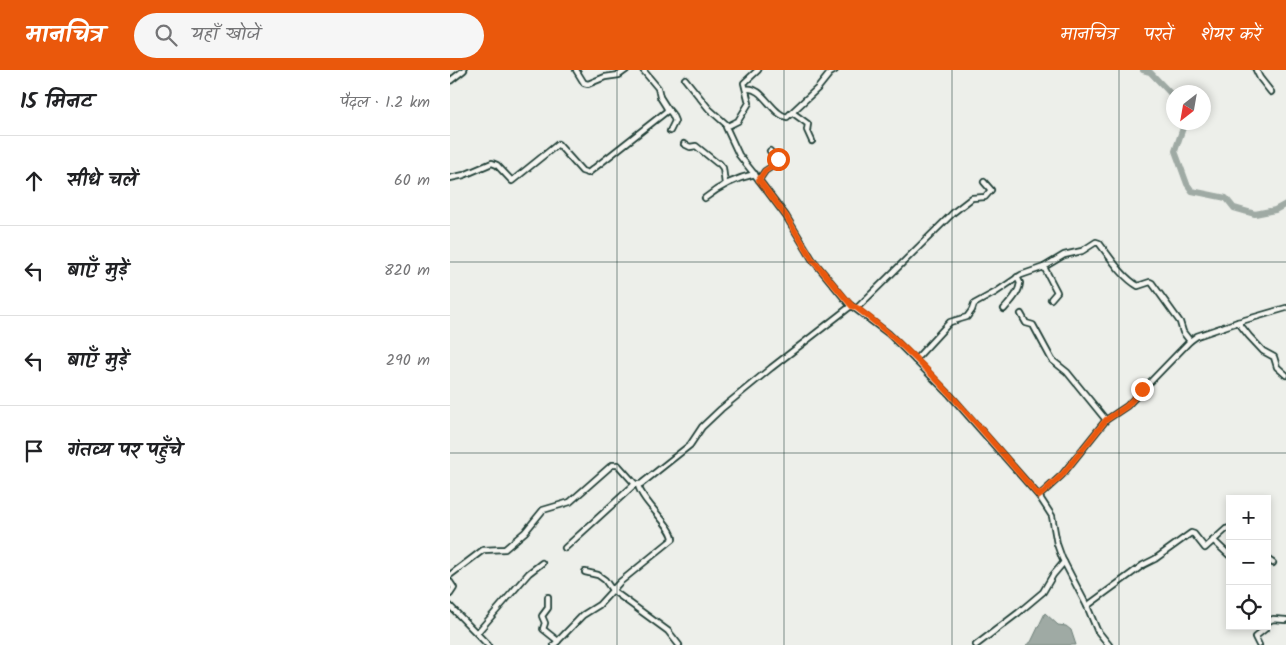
<!DOCTYPE html>
<html lang="hi">
<meta charset="utf-8">
<style>
:root{--surface:#fff;--page:#f6f6f6;--text:#202124;--muted:#757577;--line:#e0e0e0;--accent:#ea580c}
body{margin:0;font-family:Kalam,"Playpen Sans Deva",sans-serif;background:var(--page);color:var(--text)}
.controls{position:absolute;right:15px;bottom:15px;display:grid;overflow:hidden;border-radius:0px;box-shadow:0 2px 8px #0003}
.controls button{width:45px;height:45px;display:grid;place-items:center;padding:0;border:0;border-bottom:1px solid var(--line);background:var(--surface);color:var(--text);font:25px sans-serif}
.compass{position:absolute;left:716px;top:15px;width:45px;height:45px;border-radius:50%;background:var(--surface);box-shadow:0 2px 8px #0003;rotate:211deg}
.stop{position:absolute;width:15px;height:15px;margin:-11px;border:4px solid #ea580c;border-radius:50%;background:#fff}
.stop.end{background:#ea580c;border-color:#fff;box-shadow:0 1px 5px #0008}
.list{margin:0;padding:0;list-style:none}
h2{display:flex;justify-content:space-between;align-items:center;height:65px;margin:0;padding:0 20px;font-size:21px}
h2 small{font-size:16px;font-weight:400;color:var(--muted)}
.list li{display:grid;grid-template-columns:32px 1fr auto;gap:15px;align-items:center;box-sizing:border-box;height:90px;padding:0 20px;border-top:1px solid var(--line)}
.list b{display:block;font-size:19px;white-space:nowrap}
.list em{font-size:16px;font-style:normal;color:var(--muted)}
.icon{flex:none;width:28px;height:28px;fill:none;stroke:currentColor;stroke-width:2;stroke-linecap:round;stroke-linejoin:round}
.map{position:relative;flex:none;width:836px;height:575px;overflow:hidden}
header{display:flex;align-items:center;gap:30px;box-sizing:border-box;height:70px;padding:0 25px;background:var(--accent);color:#fff}
header strong{font-size:24px}
nav{display:flex;gap:28px;margin-inline-start:auto;font-size:18px}
.search{width:350px;height:45px;background:var(--page);display:flex;align-items:center;gap:12px;box-sizing:border-box;padding:0 18px;border-radius:28px;color:var(--muted);font-size:19px}
main{display:flex}
aside{flex:1;background:var(--surface)}
.map>svg:first-child{display:block}
</style>
<header>
<strong>मानचित्र</strong>
<div class="search"><svg class="icon" aria-label="search" viewBox="0 0 24 24"><circle cx="10" cy="10" r="6"/><path d="M15 15l6 6"/></svg>यहाँ खोजें</div>
<nav><a>मानचित्र</a><a>परतें</a><a>शेयर करें</a></nav>
</header>
<main>
<aside>
<h2>15 मिनट<small>पैदल · 1.2 km</small></h2>
<ul class="list">
<li><svg class="icon" aria-label="ahead" viewBox="0 0 24 24"><path d="M12 20V5M6 11l6-6 6 6"/></svg><div><b>सीधे चलें</b></div><em>60 m</em></li>
<li><svg class="icon" aria-label="left" viewBox="0 0 24 24"><path d="M17 20v-9H6M10 6l-5 5 5 5"/></svg><div><b>बाएँ मुड़ें</b></div><em>820 m</em></li>
<li><svg class="icon" aria-label="left" viewBox="0 0 24 24"><path d="M17 20v-9H6M10 6l-5 5 5 5"/></svg><div><b>बाएँ मुड़ें</b></div><em>290 m</em></li>
<li><svg class="icon" aria-label="arrive" viewBox="0 0 24 24"><path d="M6 21V4h12l-3 4 3 4H6"/></svg><div><b>गंतव्य पर पहुँचे</b></div></li>
</ul>
</aside>
<div class="map">
<svg width="836" height="575" viewBox="0 0 836 575">
<rect width="100%" height="100%" fill="#edefea"/>
<filter id="ink" filterUnits="userSpaceOnUse"><feTurbulence type="fractalNoise" baseFrequency=".02" numOctaves="2"/><feDisplacementMap in="SourceGraphic" scale="10" xChannelSelector="R" yChannelSelector="G"/><feConvolveMatrix kernelMatrix="1 2 1 2 8 2 1 2 1" color-interpolation-filters="sRGB"/></filter>
<g filter="url(#ink)">
<path fill="#9faaa4" stroke="#6c7e77" d="M595 543 608 555 616 556 621 560 626 575H576L581 572Z"/>
<g fill="none" stroke-linecap="round" stroke-linejoin="round">
<g stroke="#9faaa4" stroke-width="6">
<path d="M693 0 700 2 724 27"/>
<path d="M735 52 725 81 737 114 742 121 776 128 784 138 805 144 825 140 836 134"/>
</g>
<defs>
<g id="minor">
<path d="M126 0 134 13 138 14 155 7 169 5 176 0"/>
<path d="M308 0 294 13 299 33 288 51 276 57 289 85 309 110 336 146 362 189 399 234 439 264 500 325 589 426 602 446 607 474 612 488 637 536 647 560 659 575"/>
<path d="M806 0 810 8 821 22"/>
<path d="M235 9 259 39 277 55"/>
<path d="M0 11 14 0"/>
<path d="M296 19C312 15 322 45 337 47L368 18 380 3 385 0"/>
<path d="M217 38 222 44 225 51 220 61"/>
<path d="M343 43 358 54 357 60 362 71"/>
<path d="M234 74 240 77 246 76 267 93H269L273 98 275 114"/>
<path d="M0 108 14 105 42 93 47 95 62 111 108 74 132 101 138 103 217 41V38L210 27 208 18 193 0"/>
<path d="M309 110 315 101 329 92 320 81"/>
<path d="M255 128C270 116 286 108 305 104"/>
<path d="M594 197 607 222 601 229"/>
<path d="M407 238 504 142 522 128 535 127 541 120 534 112"/>
<path d="M554 239C561 231 569 223 570 213L567 207"/>
<path d="M571 244 576 253 583 255 602 290 617 302 656 350"/>
<path d="M788 252 799 266 813 281 824 287 827 297 836 305"/>
<path d="M465 290 500 252 517 247 522 240 524 234 546 222 571 205 594 197 614 185 632 181 646 172 649 173C660 187 672 207 688 216L700 212 702 213 730 252 733 262 740 271"/>
<path d="M589 426 612 405 656 350 677 336 740 271 747 266 788 252 836 238"/>
<path d="M763 470 779 485"/>
<path d="M115 478 185 414"/>
<path d="M817 489 823 493"/>
<path d="M135 502 148 505 155 510 162 520 218 561 229 575"/>
<path d="M0 505 33 480 55 479 75 462 93 440 120 432 162 395H168L185 414H191L240 375 252 357 271 339 321 298 401 236"/>
<path d="M0 512 4 518 0 524"/>
<path d="M98 527V538L92 546 95 553 93 559 108 571"/>
<path d="M0 536 38 575"/>
<path d="M637 536 693 495 705 489 741 463 744 464 755 478 776 459 780 458"/>
<path d="M817 552 823 549 836 550"/>
<path d="M27 563 79 503 92 493"/>
<path d="M104 575 133 545 149 535 170 512 223 469C223 456 192 432 188 415"/>
<path d="M526 575 568 543 593 522 603 505 614 492"/>
<path d="M809 575 805 567 815 559 816 556"/>
</g>
</defs>
<use href="#minor" stroke="#1f3d34" stroke-width="8"/>
<use href="#minor" stroke="#f6f6f2" stroke-width="4.5"/>
</g>
</g>
<g fill="none" stroke-linecap="round" stroke-linejoin="round" filter="url(#ink)">
<path stroke="#ea580c" stroke-width="6" d="M328 89 329 92 315 101 309 110 336 146 362 189 402 236 407 238C477 290 532 361 589 426L612 405 656 350 677 336 692 319"/>
</g>
<path fill="none" stroke="#1f3d34" stroke-width="1" stroke-opacity="0.55" d="M167 0V575M334 0V575M502 0V575M669 0V575M0 192H836M0 383H836"/>
</svg>
<div class="controls">
<button>+</button>
<button>−</button>
<button><svg class="icon" aria-label="locate" viewBox="0 0 24 24"><circle cx="12" cy="12" r="6"/><path d="M12 2v4M12 18v4M2 12h4M18 12h4"/></svg></button>
</div>
<svg class="compass" viewBox="-18 -18 36 36"><path d="M0-13l5 13h-10z" fill="#e53935"/><path d="M0 13l5-13h-10z" fill="#757577"/></svg>
<div class="stop" style="left:328px;top:89px"></div>
<div class="stop end" style="left:692px;top:319px"></div>
</div>
</main>
